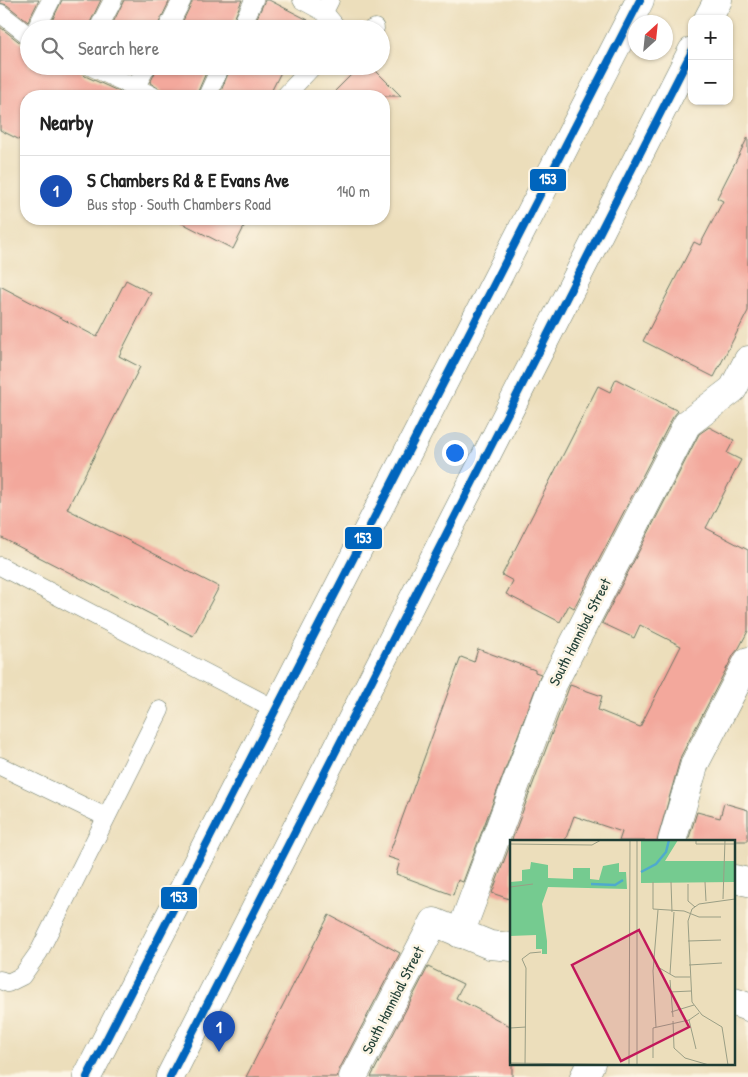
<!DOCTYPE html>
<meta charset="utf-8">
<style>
:root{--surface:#fff;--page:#f2f2f2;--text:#222;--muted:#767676;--line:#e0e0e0;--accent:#2563eb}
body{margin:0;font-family:"Patrick Hand",sans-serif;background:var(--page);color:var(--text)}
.controls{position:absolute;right:15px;top:15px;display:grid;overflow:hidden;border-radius:10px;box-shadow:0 1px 4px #0004}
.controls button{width:45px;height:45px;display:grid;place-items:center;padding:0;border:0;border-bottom:1px solid var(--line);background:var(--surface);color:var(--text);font:25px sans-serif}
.compass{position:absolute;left:628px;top:15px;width:45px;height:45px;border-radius:50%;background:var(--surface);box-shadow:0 1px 4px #0004;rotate:27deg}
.you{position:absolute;left:454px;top:452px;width:18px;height:18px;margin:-12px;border:4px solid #fff;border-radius:50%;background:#1a73e8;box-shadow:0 0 0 8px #1a73e833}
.badge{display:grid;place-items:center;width:32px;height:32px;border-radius:50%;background:var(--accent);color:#fff;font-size:16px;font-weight:700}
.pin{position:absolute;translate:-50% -41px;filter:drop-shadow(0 1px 2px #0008)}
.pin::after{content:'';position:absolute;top:26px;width:18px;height:15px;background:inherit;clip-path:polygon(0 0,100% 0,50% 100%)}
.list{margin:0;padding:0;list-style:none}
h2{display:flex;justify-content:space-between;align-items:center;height:65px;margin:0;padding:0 20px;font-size:21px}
h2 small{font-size:16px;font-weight:400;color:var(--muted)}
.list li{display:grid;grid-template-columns:32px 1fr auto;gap:15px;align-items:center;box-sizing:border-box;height:70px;padding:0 20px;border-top:1px solid var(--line)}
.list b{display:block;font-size:19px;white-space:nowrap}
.list p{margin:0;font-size:16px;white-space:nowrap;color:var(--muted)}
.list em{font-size:16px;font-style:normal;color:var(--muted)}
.icon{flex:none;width:28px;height:28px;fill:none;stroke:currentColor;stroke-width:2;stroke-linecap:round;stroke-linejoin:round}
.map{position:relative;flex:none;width:748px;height:1077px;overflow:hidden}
.search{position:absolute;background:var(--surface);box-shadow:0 1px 4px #0004;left:20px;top:20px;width:370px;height:55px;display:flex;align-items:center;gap:12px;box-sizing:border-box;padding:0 18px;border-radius:28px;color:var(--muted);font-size:19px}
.panel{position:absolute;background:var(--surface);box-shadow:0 1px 4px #0004;left:20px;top:90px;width:370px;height:135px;border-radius:20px}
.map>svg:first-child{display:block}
</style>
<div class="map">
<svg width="748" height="1077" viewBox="0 0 748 1077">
<rect width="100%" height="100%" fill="#fcf5e5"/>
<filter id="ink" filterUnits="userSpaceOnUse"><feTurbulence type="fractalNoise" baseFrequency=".02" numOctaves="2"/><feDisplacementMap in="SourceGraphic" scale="10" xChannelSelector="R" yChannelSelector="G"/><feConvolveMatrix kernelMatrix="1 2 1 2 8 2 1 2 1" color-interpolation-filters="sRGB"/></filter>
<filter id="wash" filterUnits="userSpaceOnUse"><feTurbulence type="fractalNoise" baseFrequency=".0096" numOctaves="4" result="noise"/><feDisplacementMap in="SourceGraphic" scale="20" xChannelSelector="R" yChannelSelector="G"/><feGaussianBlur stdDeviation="1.12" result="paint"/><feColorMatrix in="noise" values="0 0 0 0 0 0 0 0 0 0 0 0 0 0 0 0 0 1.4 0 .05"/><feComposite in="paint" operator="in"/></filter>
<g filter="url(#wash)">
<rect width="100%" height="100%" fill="#ecdebb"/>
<g id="blocks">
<g fill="#f3a89c">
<path d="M0 0H39L28 22 7 5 0 3Z"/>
<path d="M62 0H101L87 29H48Z"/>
<path d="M124 0H170L156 29H110Z"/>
<path d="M193 0H242L230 29H179Z"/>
<path d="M265 0H269L308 20 303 29H252Z"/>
<path d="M0 27 22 44 29 46V66H79L81 72 85 76 129 96H26V143L0 130Z"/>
<path d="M158 66H209L196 96H163L161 90 150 83Z"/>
<path d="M231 66H284L269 96H219Z"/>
<path d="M360 66H371L401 96H330Z"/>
<path d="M748 137V311L714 377 643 341 694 242 700 245 723 201 717 198Z"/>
<path d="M174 219H248L233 249Z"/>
<path d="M126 280 151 293 119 356 140 367 67 509 219 587 193 636 0 537V286L97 337Z"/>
<path d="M616 379 678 411 673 417 574 608 569 605 560 622 506 594 513 581 502 575 598 386 610 392Z"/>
<path d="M709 427 734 440 727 453 741 460 706 528 748 550V631L739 648 734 654 681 756 657 841H619L622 832 574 816 565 841H512V900L492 893 570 685 602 696 598 710 640 727 681 646 640 625 634 638 602 623 699 434Z"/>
<path d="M478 649 535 670V672L541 674 463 882 458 880 453 895 396 874 400 861 388 857 461 657 474 662Z"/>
<path d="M724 803 748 810V841H688L697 812 720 818Z"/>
<path d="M329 915 400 953 339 1070 337 1077H246Z"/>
<path d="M428 967 463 984 456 998 512 1027V1077H371Z"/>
</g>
</g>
</g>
<g filter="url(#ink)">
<use href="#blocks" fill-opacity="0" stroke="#677563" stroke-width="1"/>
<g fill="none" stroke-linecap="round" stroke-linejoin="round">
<defs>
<g id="lane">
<path d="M302 0 324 12"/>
<path d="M330 0 324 12 338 29"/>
<path d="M0 13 29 36"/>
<path d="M36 29 51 0"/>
<path d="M98 29 113 0"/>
<path d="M167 29 182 0"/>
<path d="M240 29 254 0"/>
<path d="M372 29 375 28"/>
<path d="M90 66 153 96"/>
<path d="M135 88 147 66"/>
<path d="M207 96 221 66"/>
<path d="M285 96 313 66"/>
<path d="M0 566 275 709"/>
<path d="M0 766 106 817"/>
<path d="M0 980 8 983 22 976 39 952 160 710"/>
</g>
<g id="street">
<path d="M672 841 695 763 748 661"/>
<path d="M734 879 748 882"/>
<path d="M460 934 553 684 687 424 733 389 748 360"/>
<path d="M734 1002 748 1007"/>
<path d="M353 1077 434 922 490 945 512 947"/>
<path d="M584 1077 591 1063"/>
</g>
<g id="primary">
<path d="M708 19 718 0"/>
<path d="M87 1077 640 0"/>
<path d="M170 1077 692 51"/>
</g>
</defs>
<use href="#lane" stroke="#677563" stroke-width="19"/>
<use href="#street" stroke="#677563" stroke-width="29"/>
<use href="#primary" stroke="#677563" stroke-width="29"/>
<use href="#lane" stroke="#fff" stroke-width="18"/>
<use href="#street" stroke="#fff" stroke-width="28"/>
<use href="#primary" stroke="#fff" stroke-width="28"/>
<defs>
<g id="bus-1">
<path d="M87 1077 640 0"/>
<path d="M170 1077 692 51"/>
</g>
</defs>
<use href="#bus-1" stroke="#fcf5e5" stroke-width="11"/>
<use href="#bus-1" stroke="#0065bd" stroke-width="8"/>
</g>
</g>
<g text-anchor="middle" stroke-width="5" stroke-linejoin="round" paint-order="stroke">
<g font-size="15" fill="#1f3d34" stroke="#fcf5e5">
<text transform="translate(580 632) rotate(-63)" y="5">South Hannibal Street</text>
<text transform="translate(393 1000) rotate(-63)" y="5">South Hannibal Street</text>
</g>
</g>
<g transform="translate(510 840)">
<rect width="225" height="225" fill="#ecdebb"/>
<path d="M131 0H168L155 21H225V42L131 43ZM21 22 38 25V38L63 39V28H80V39L89 40 93 26 109 23V32H116L117 49 38 47 32 64 37 101V114H32V109H26V95L0 96V42L12 41V30L20 29Z" fill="#75cb90"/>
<path fill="none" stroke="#4faacd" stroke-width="2.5" d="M131 32 146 24 156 12 159 0M81 44 105 45 113 40"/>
<path fill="none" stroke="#9a9e85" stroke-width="1" d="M186 0V4H225M0 4 82 5 91 0M143 42V69L174 71 189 77H211M161 42 162 72M195 42 196 61M178 44V61L185 67M0 47 23 44M213 59 215 0M178 101 211 100M12 119 16 128 15 225M12 119 20 113 31 112M179 125 212 123M146 126 165 137H180M160 134 164 72M160 140 163 177M160 152 181 151M161 172 184 165M179 180 186 209M163 181 164 208 175 218 199 225M146 187 143 131 148 70M0 188 16 187M143 218V188L179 180 189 173M0 223 146 225M119 225 120 0M127 225V0M218 225 212 187 192 175 182 162 178 81 182 69 189 64 225 59"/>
<path fill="#c2185b" fill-opacity="0.15" stroke="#c2185b" stroke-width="2.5" d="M129 90 179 187 111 221 62 125Z"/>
<rect width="225" height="225" fill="none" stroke="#1f3d34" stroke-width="2.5"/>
</g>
<g stroke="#fcf5e5" stroke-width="2">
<rect x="529" y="168" width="38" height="24" rx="5" fill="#0065bd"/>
<rect x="344" y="526" width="39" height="24" rx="5" fill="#0065bd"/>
<rect x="160" y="886" width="38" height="24" rx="5" fill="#0065bd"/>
</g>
<g font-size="14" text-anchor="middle" font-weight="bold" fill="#fff">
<text x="548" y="184">153</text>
<text x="363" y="543">153</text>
<text x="179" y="902">153</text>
</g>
</svg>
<div class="controls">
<button>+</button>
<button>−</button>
</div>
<svg class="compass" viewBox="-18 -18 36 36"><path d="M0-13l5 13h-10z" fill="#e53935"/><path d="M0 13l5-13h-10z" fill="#767676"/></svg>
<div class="you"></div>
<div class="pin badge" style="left:219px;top:1052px;background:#1a4fb4">1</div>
<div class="search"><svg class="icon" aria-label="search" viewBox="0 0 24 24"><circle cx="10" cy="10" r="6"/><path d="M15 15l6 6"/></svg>Search here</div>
<section class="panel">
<h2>Nearby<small></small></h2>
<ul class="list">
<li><span class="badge" style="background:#1a4fb4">1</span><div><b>S Chambers Rd &amp; E Evans Ave</b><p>Bus stop · South Chambers Road</p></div><em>140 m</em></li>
</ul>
</section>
</div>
